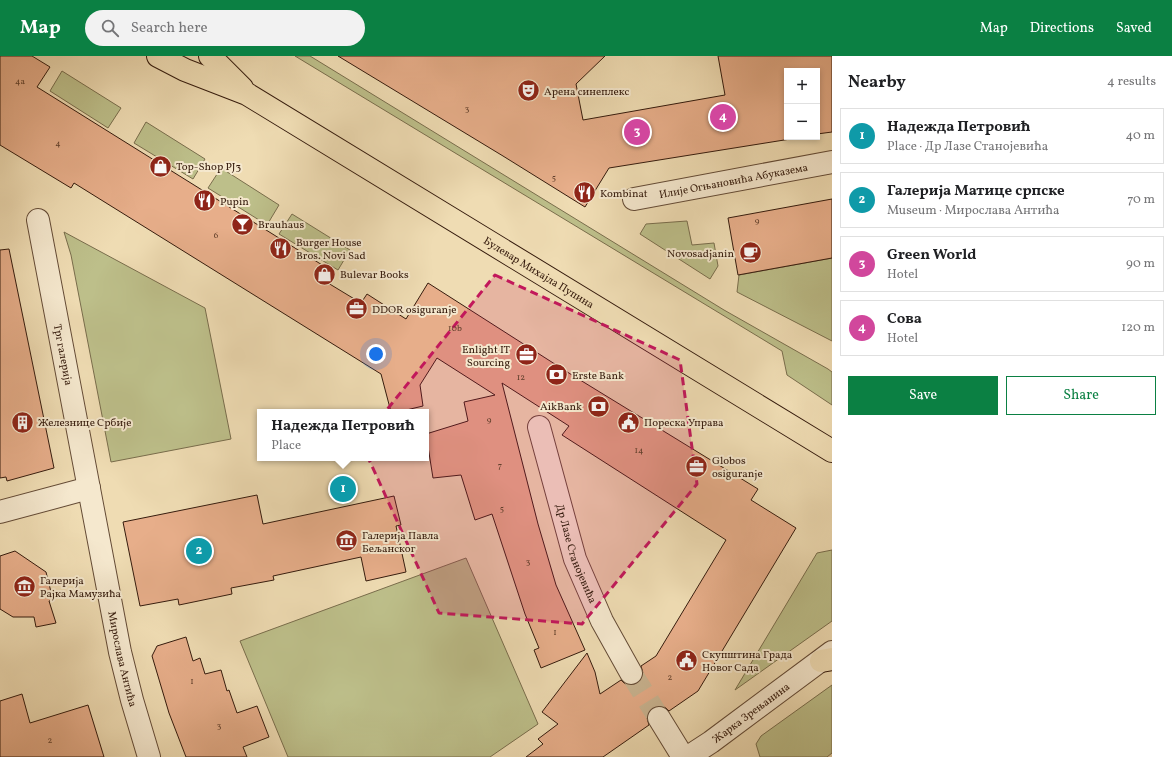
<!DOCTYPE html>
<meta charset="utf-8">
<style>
:root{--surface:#fff;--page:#f2f2f2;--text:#202124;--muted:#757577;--line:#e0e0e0;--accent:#0b8043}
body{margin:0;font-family:Vollkorn,serif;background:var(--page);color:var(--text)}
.controls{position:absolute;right:12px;top:12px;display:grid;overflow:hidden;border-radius:0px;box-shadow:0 2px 6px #0003}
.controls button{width:36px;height:36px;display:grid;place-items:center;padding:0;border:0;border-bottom:1px solid var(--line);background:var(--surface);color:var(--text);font:20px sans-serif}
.you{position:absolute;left:376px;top:298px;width:14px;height:14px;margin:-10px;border:3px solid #fff;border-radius:50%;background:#1a73e8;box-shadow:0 0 0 6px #1a73e833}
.badge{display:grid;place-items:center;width:26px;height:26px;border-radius:50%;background:var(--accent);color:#fff;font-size:13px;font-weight:700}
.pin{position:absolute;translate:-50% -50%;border:2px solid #fff;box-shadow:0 1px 4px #0006}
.popup{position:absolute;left:257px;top:353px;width:172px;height:52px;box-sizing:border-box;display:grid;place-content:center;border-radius:0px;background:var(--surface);filter:drop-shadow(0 1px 3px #0005);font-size:13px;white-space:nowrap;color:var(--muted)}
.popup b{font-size:15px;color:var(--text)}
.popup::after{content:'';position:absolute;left:50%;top:100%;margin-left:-8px;border:8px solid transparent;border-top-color:var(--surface)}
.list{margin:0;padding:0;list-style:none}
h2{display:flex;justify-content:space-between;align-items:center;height:52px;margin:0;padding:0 16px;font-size:17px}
h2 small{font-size:13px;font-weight:400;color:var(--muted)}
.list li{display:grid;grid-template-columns:26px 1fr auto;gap:12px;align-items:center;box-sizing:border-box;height:56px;margin:0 8px 8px;padding:0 8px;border:1px solid var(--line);border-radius:0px}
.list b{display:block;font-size:15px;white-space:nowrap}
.list p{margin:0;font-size:13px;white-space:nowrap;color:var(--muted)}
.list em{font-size:13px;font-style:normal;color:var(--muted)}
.actions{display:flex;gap:8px;padding:12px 16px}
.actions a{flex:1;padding:9px 0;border:1px solid var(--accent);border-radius:0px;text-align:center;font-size:14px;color:var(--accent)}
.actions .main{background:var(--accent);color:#fff}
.icon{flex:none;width:22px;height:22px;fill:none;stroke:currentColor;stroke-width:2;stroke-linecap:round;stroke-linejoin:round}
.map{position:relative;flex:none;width:832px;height:701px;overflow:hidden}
header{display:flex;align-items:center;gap:24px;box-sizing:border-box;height:56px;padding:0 20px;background:var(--accent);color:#fff}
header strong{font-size:19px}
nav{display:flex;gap:22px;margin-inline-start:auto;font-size:14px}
.search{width:280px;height:36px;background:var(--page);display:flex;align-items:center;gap:10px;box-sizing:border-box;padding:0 14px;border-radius:22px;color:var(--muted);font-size:15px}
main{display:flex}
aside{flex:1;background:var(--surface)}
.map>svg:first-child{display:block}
</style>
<header>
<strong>Map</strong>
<div class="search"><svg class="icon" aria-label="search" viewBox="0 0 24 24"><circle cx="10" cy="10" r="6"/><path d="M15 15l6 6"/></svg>Search here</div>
<nav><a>Map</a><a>Directions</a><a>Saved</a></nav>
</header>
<main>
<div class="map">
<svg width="832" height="701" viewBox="0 0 832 701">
<rect width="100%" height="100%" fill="#efdcb3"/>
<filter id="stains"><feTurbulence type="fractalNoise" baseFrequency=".005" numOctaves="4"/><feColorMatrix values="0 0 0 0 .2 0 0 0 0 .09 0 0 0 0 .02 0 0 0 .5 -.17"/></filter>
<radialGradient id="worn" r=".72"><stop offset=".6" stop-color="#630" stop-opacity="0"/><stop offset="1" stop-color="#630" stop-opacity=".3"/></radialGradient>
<g fill="#bdbf8a" stroke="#796d4c">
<path d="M295 0H310L724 254 828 313 832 316V349L787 319 782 295Z"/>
<path d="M62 15 121 52 108 72 50 35Z"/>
<path d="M146 66 205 103 193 123 134 87Z"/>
<path d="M221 112 279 149 267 169 208 132Z"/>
<path d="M292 158 350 194 338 214 279 178Z"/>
<path d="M687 165 692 189 714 187 718 210 710 223 640 178 646 168Z"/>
<path d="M64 176 205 252 231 383 111 406 71 199Z"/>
<path d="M832 202V285L737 236 739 219Z"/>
<path d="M832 494V565L735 634 817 497Z"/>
<path d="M466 502 538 668 490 701H288L240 585Z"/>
<path d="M832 629V697L827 701H760L756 688 761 680Z"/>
</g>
<g fill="#e7ae8a" stroke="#351b0d">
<path d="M0 0H32L50 11 37 31 335 217 328 227 361 247 367 238 406 263 428 227 572 319 758 433 751 444 796 472 698 635 669 655 665 651 659 650 652 652 648 656 647 662 649 669 603 701H526L543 688 538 683 558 668 542 656 587 597 595 616 600 638 621 624 625 628 631 629 637 628 641 624 643 617 641 610 656 600 726 484 562 379 569 370 502 327 538 468 556 529 585 594 541 612 534 594 539 592 525 558 492 458 475 464 461 419 433 422 426 378 468 365 464 346 495 339 437 302 420 329 423 350 398 356H391L381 318 74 127 71 132 0 89Z"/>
<path d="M338 0H605L576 28 583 64 725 39 718 0H832V76L817 78V15H787V81H803L609 112 585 151 503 100Z"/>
<path d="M832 143V202L738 219 728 162Z"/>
<path d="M9 193 54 412 7 425 6 421 0 422V194Z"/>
<path d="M257 439 263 468 394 440 401 469 396 470 406 516 366 525 361 501 273 520 274 524 231 532 232 538 179 549 178 543 140 550 123 466Z"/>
<path d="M15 495 46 516 53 544 49 545 56 567 36 571 34 561H13L0 553V500Z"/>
<path d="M186 581 193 605 200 602 205 618 221 614 227 635 229 634 237 657 257 650 269 681 243 691 247 701H186L169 657 152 600 157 590Z"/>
<path d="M22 638 30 667 88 649 104 701H0V645Z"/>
</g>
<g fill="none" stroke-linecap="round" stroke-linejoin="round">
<path stroke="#cab592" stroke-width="22" stroke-dasharray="22 11" stroke-linecap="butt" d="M631 617 659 662"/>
<defs>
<g id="minor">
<path id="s1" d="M634 143 832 106"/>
<path id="s2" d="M38 164 120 596 132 644 149 701"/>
<path id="s3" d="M539 371 575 503 602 565 631 617"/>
<path d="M0 456 89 432"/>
<path d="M659 662 683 701"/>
<path id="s4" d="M688 701 711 686 832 596"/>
</g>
<g id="major">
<path id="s5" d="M158 0 185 14 247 38 832 395"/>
<path d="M210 0 242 32"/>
<path d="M821 605 832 603"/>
</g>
</defs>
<use href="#minor" stroke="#644b36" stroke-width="24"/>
<use href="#major" stroke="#351b0d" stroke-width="24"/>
<use href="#minor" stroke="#f5e8ce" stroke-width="22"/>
<use href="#major" stroke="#efdcb3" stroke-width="22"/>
</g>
<path fill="#c2185b" fill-opacity="0.2" stroke="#c2185b" stroke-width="3" stroke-dasharray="8 5" stroke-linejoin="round" d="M495 219 680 304 697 428 582 568 439 557 361 386Z"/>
<defs>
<symbol id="theatre-disc" viewBox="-11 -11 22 22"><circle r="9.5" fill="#8f2418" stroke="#f5e8ce"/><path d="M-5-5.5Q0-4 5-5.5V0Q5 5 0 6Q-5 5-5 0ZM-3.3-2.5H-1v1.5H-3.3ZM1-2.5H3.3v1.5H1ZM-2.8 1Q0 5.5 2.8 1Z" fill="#fff"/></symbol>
<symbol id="shop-disc" viewBox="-11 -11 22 22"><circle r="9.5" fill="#8f2418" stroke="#f5e8ce"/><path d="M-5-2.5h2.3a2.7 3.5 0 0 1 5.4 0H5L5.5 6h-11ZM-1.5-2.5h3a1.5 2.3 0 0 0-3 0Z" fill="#fff"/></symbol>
<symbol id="restaurant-disc" viewBox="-11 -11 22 22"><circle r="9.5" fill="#8f2418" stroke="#f5e8ce"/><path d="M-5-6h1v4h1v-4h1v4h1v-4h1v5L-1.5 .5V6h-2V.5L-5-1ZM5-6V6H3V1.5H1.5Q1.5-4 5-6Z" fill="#fff"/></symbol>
<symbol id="bar-disc" viewBox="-11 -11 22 22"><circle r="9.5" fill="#8f2418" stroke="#f5e8ce"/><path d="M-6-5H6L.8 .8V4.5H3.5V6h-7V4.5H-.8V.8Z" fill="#fff"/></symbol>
<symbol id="cafe-disc" viewBox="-11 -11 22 22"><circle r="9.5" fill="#8f2418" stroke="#f5e8ce"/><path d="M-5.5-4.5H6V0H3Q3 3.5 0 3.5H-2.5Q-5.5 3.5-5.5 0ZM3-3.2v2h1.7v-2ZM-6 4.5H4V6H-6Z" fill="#fff"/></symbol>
<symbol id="office-disc" viewBox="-11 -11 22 22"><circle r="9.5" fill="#8f2418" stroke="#f5e8ce"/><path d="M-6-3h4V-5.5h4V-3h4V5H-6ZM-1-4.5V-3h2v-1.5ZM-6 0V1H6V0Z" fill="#fff"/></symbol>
<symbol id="bank-disc" viewBox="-11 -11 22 22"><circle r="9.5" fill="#8f2418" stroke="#f5e8ce"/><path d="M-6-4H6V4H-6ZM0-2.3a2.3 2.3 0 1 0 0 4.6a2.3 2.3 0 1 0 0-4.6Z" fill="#fff"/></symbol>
<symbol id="building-disc" viewBox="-11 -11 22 22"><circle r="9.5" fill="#8f2418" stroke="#f5e8ce"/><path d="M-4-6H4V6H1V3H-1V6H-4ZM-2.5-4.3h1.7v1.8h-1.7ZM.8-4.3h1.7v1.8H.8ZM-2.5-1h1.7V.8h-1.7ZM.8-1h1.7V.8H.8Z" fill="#fff"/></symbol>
<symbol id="civic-disc" viewBox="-11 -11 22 22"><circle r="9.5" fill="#8f2418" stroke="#f5e8ce"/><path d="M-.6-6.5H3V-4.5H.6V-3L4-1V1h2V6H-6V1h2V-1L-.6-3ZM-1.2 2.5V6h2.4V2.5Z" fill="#fff"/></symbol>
<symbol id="museum-disc" viewBox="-11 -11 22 22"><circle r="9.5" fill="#8f2418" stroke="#f5e8ce"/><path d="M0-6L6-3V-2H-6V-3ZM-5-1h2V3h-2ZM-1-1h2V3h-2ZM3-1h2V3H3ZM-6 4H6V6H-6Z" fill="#fff"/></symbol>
</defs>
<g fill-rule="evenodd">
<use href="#theatre-disc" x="516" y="22" width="25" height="25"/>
<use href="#shop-disc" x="148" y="98" width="25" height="25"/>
<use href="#restaurant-disc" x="572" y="124" width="25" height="25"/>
<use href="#restaurant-disc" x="192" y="132" width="25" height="25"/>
<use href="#bar-disc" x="230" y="156" width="25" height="25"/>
<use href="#restaurant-disc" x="268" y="180" width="25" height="25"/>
<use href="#cafe-disc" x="738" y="184" width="25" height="25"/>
<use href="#shop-disc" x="312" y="206" width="25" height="25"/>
<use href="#office-disc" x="344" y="240" width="25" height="25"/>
<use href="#office-disc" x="514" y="286" width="25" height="25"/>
<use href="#bank-disc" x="544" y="306" width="25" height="25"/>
<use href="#bank-disc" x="586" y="338" width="25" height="25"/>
<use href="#building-disc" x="10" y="354" width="25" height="25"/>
<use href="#civic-disc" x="616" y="354" width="25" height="25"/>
<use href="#office-disc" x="684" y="398" width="25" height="25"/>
<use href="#museum-disc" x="334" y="472" width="25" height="25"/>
<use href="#museum-disc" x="12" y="518" width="25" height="25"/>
<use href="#civic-disc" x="674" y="592" width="25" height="25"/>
</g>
<g text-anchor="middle" stroke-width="4" stroke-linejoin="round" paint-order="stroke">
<g font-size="9" fill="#62402c">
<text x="20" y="28">4a</text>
<text x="467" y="55">3</text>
<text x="58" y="90">4</text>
<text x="554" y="124">5</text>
<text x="757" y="168">9</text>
<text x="216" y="182">6</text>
<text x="455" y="275">10b</text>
<text x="521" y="324">12</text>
<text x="489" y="367">9</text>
<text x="639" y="397">14</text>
<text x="500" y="412">7</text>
<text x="502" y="455">5</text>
<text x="528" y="508">3</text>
<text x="555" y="579">1</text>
<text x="670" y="624">2</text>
<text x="192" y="628">1</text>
<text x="219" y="672">3</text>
<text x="50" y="687">2</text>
</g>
<g font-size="11" fill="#351b0d" stroke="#f5e8ce" text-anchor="start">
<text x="544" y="39">Арена синеплекс</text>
<text x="176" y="114">Top-Shop PJ3</text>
<text x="600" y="141">Kombinat</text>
<text x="220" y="149">Pupin</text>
<text x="258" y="172">Brauhaus</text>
<text x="296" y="190">Burger House<tspan x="296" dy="13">Bros. Novi Sad</tspan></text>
<text x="734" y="201" text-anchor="end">Novosadjanin</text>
<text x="340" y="222">Bulevar Books</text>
<text x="372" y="257">DDOR osiguranje</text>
<text x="510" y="297" text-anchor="end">Enlight IT<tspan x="510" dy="13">Sourcing</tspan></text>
<text x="572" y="323">Erste Bank</text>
<text x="582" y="354" text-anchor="end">AikBank</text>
<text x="38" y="370">Железнице Србије</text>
<text x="644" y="370">Пореска Управа</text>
<text x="712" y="408">Globos<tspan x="712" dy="13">osiguranje</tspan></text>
<text x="362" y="483">Галерија Павла<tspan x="362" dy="13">Бељанског</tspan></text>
<text x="40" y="528">Галерија<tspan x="40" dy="13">Рајка Мамузића</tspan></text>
<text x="702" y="602">Скупштина Града<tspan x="702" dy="13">Новог Сада</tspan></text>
</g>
<g font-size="11" fill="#351b0d" stroke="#f5e8ce">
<text dy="4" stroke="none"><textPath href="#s1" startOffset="101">Илије Огњановића Абуказема</textPath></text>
<text dy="4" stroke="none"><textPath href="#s5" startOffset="439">Булевар Михајла Пупина</textPath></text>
<text dy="4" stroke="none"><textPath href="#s2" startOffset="137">Трг галерија</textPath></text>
<text dy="4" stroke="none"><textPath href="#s3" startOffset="132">Др Лазе Станојевића</textPath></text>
<text dy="4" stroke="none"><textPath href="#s2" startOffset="447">Мирослава Антића</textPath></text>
<text dy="4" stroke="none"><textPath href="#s4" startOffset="77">Жарка Зрењанина</textPath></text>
</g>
</g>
<rect width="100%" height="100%" filter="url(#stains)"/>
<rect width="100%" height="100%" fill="url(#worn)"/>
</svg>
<div class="controls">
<button>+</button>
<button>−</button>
</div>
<div class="you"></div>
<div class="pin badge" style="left:343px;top:433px;background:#0f9aa8">1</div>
<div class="popup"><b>Надежда Петровић</b>Place</div>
<div class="pin badge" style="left:199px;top:495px;background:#0f9aa8">2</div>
<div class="pin badge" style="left:637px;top:76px;background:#d1479c">3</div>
<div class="pin badge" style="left:723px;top:61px;background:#d1479c">4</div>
</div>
<aside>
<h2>Nearby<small>4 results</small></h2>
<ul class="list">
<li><span class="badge" style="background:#0f9aa8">1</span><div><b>Надежда Петровић</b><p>Place · Др Лазе Станојевића</p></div><em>40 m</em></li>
<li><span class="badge" style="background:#0f9aa8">2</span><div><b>Галерија Матице српске</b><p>Museum · Мирослава Антића</p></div><em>70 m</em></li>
<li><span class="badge" style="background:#d1479c">3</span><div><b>Green World</b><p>Hotel</p></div><em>90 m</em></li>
<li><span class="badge" style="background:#d1479c">4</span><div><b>Сова</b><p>Hotel</p></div><em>120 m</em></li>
</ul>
<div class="actions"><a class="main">Save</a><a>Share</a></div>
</aside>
</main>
